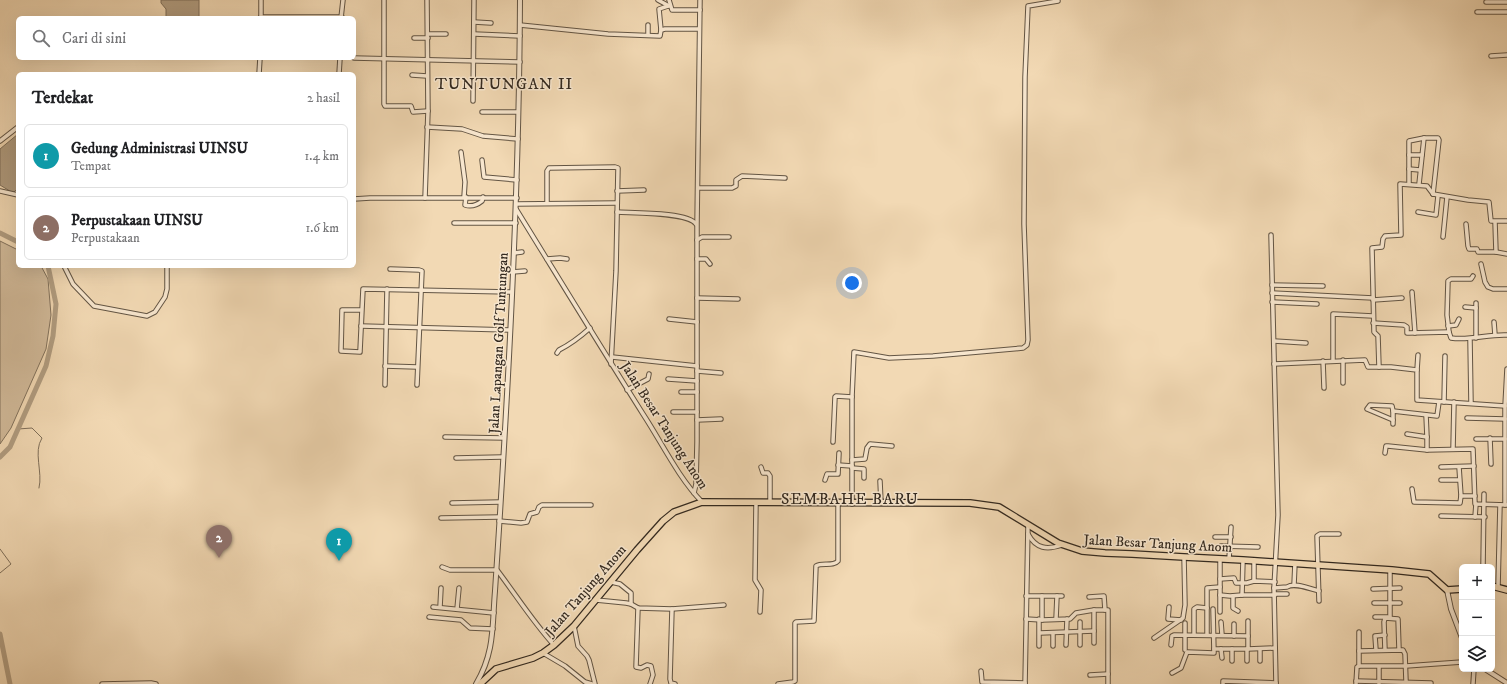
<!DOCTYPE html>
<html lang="id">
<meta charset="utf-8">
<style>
:root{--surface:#fff;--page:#f6f6f6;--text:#202124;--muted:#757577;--line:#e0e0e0;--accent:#8f2418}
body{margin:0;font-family:"IM FELL DW Pica",serif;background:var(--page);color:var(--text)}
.controls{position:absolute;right:12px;bottom:12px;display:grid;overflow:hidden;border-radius:6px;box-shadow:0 4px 16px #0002}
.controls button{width:36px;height:36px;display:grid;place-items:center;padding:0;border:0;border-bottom:1px solid var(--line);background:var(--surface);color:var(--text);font:20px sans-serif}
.you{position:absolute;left:852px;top:283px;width:14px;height:14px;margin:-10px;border:3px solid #fff;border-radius:50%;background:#1a73e8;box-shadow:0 0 0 6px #1a73e833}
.badge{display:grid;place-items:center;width:26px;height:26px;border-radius:50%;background:var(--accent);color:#fff;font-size:13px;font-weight:700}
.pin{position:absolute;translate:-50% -33px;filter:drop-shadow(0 1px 2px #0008)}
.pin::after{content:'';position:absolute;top:21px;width:14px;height:12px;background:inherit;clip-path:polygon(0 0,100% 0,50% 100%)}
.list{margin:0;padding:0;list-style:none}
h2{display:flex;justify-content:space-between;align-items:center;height:52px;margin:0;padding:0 16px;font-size:17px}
h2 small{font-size:13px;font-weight:400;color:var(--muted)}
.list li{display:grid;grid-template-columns:26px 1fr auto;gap:12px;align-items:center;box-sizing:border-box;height:64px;margin:0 8px 8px;padding:0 8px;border:1px solid var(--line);border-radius:6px}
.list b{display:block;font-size:15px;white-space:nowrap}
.list p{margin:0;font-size:13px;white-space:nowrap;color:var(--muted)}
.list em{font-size:13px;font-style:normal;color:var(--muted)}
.icon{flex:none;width:22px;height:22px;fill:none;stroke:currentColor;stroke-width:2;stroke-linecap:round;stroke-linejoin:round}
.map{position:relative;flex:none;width:1507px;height:684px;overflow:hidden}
.search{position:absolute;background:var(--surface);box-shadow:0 4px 16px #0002;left:16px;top:16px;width:340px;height:44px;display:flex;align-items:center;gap:10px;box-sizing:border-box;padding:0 14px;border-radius:6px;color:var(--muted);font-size:15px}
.panel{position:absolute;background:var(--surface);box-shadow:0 4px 16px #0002;left:16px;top:72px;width:340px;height:196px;border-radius:6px}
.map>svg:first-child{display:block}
</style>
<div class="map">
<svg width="1507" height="684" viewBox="0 0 1507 684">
<rect width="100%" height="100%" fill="#f2d9b4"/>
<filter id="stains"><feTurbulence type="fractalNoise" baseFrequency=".005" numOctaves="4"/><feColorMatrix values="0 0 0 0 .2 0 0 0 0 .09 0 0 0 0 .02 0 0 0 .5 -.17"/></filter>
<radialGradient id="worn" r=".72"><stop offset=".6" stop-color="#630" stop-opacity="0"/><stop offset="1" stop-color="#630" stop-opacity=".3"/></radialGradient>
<path fill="#d2bb9b" stroke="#82725d" d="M0 241 18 250V266H41L48 279 51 315 46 349 11 428 0 444Z"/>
<g fill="#b19d81" stroke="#7f6f5a">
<path d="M161 0H199V17H210V18H166V9L161 3Z"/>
<path d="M18 134V188L13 193 0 185V149Z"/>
</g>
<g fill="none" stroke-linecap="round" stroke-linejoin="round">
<g stroke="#7f6f5a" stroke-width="1">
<path d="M18 429 32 428 42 438C33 452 43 472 39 488"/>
<path d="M0 549 11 564 0 573"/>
</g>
<g stroke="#b19d81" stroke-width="5">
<path d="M0 233 18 242"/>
<path d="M0 457 10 447 46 366 53 336 56 304 48 266"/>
<path d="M0 634 10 684"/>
</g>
<defs>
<g id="minor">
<path d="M384 0V104L385 106H411L413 112 428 111"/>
<path d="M658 0 669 6"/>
<path d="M669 0 672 10H700"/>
<path d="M1486 2H1507"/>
<path d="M1477 12H1507"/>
<path d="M261 17H342"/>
<path d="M261 18V0"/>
<path d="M341 18 343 0"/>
<path d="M474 22 491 23"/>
<path d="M520 25 608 34 660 36 661 30 659 9 668 6"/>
<path d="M661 30 665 29H699"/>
<path d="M428 34H446"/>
<path d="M474 34 520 36"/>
<path d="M648 35V25"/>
<path d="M414 38H428"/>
<path d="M1491 56 1507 55"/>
<path d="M354 58 520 62"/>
<path d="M259 74 260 58"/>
<path d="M339 74 340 58"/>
<path d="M412 75 427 76"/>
<path d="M473 101 474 0"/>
<path d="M482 112H518"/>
<path d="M427 127 462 129 483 136 518 139"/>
<path d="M0 141 18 127"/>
<path d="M461 152 465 182 464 197"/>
<path d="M1409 155H1422"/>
<path d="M482 160 484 177 517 180"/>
<path d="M1409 169 1420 170"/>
<path d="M1409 184V141L1424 138H1438L1439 140 1433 194"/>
<path d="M1419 184 1424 138"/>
<path d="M698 188H732L736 186V180L742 176 785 178"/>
<path d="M0 191 18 195"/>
<path d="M617 191 644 190"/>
<path d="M1433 194 1468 200 1489 202 1491 221H1507"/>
<path d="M466 197 465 205C471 207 477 205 482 201L483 197"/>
<path d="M425 198 428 111 427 0"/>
<path d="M354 199 370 198H517"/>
<path d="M547 203V171L549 168 615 167 618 168 616 271 611 364"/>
<path d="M516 204 616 203"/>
<path d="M516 209C558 277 600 346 643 414 662 443 678 477 702 502"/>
<path d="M617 212C633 213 688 212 696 224"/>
<path d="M1418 212 1436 215 1438 196"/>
<path d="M1495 222 1496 252"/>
<path d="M454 223H516"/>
<path d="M1466 224 1468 246 1469 249H1477L1478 252H1496L1507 254"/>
<path d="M1271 235 1278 515 1274 588 1276 684"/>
<path d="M1443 237 1447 197"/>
<path d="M697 240 702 237H729"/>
<path d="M514 253 522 252"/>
<path d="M547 259 560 258 567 259"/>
<path d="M697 259H706L710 264"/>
<path d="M1481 264 1485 282 1488 287 1493 289H1507"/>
<path d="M64 266 73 284 94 306 147 316 155 312 165 297 167 289V266"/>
<path d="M390 269 419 270 422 271 417 385"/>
<path d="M512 272 525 271"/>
<path d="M1272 285 1323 286"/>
<path d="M1412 292 1415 333"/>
<path d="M1272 293 1373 298"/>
<path d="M697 298 738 299"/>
<path d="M1373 300 1402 298"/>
<path d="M1272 302 1317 304"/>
<path d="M1465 307 1476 308"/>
<path d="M361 310H342L341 351 360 352V351L363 289 511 292"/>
<path d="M669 319 697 322"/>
<path d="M1494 322 1495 335"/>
<path d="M1373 323 1404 325 1407 327V333H1409L1449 332 1451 338C1470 341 1488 334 1507 335"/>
<path d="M361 326 509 330"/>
<path d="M1448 326 1456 325 1459 319"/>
<path d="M1449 332 1447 315 1448 281 1451 279H1471L1473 276"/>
<path d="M1476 338V303"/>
<path d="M1470 340 1471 403"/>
<path d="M1274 341 1306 343"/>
<path d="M557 353 559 350C571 344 580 337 590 328"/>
<path d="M612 357 697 366"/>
<path d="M1333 360V314L1373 316"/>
<path d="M1343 360V383"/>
<path d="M1323 361 1324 388"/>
<path d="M1274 364 1365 360 1368 367H1391L1417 370V400L1505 406"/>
<path d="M385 366 417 367"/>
<path d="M1379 367 1378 336 1374 332 1372 248 1382 247 1383 239 1385 236 1401 235 1400 184 1427 186 1433 194"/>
<path d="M1417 370 1418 355"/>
<path d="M697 371 721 373"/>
<path d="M668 379 697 381"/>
<path d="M385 385 387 289"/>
<path d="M627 390 648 379 649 374"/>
<path d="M681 392H697"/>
<path d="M1444 402 1445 356"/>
<path d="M1393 411 1392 406 1370 405 1367 409 1393 420"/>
<path d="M673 412H697"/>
<path d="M1467 418 1505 419"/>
<path d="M697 420 721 419"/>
<path d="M1393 424V411L1437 416 1439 402"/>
<path d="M1407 434 1427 437 1426 415"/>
<path d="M445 437 504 438"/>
<path d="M1427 437V450"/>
<path d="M1490 438 1491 464"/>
<path d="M1476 439H1505"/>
<path d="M833 442 835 397 836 396 852 397"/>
<path d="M1453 449 1454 402"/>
<path d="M1385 453 1386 446H1388L1427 450 1473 449 1475 504 1507 505"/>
<path d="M456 458 502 457"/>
<path d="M852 460 865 459 867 448 870 444 892 446"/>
<path d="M838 465 852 466"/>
<path d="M761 467 763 473H768L770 476V503"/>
<path d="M1441 467 1474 466"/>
<path d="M1459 467 1461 496H1475"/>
<path d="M852 468 864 469V478"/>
<path d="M825 480 827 474H838L839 453"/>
<path d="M1441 480H1459"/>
<path d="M880 481 881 503"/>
<path d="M1412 489 1414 502 1460 503 1461 496"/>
<path d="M694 493 696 484 697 442V224L700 0"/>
<path d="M452 503 500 502"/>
<path d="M756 503 755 580 761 590 760 612"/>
<path d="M852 504V397L854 352 889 358 933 356 1023 348 1027 345 1028 340 1024 224 1025 77 1028 6 1058 1"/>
<path d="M1505 505V406L1507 369"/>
<path d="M1441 516 1485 517"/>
<path d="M1475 517 1476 504"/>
<path d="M441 518 499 517"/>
<path d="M499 521 521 523 527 522 530 514 537 512 539 507 542 505H591"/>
<path d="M1028 534C1036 549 1047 550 1062 545"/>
<path d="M1215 537H1231"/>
<path d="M1221 546 1258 547"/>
<path d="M1229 559 1231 527"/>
<path d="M442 567 450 570H497C516 595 533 622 554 645"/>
<path d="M1483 567 1484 494"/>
<path d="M1220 579 1234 578 1236 583H1247L1254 581 1275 582"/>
<path d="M1254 581V560"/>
<path d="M611 582 620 584 631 593V604"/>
<path d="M1294 585 1295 563"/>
<path d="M1498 587 1500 505"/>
<path d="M1274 588 1287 587C1295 582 1310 589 1319 591"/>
<path d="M1373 589 1400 588"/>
<path d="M1275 594H1287"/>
<path d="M1220 595 1230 596 1242 595H1275"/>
<path d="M1242 595 1243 560"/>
<path d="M1042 596H1062"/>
<path d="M1233 596V608L1238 611"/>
<path d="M1089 597 1104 596 1105 610"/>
<path d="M596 600 626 603 631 604 638 608 672 609 724 605"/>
<path d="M1319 601 1317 536 1320 534H1339"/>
<path d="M1374 603H1400"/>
<path d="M433 607 494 613"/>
<path d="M440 607 441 588"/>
<path d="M1169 607 1168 619 1181 620"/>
<path d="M638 608 636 667 641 668 647 665 651 666 653 675 650 684"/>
<path d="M457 609 459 588"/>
<path d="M672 609 670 679 671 683 675 684"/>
<path d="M1094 610V643"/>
<path d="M1220 612V559"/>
<path d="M429 617 461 620 470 628 493 629"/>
<path d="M1375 617H1388"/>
<path d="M1390 617V570"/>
<path d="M1026 619 1042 620V596H1026"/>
<path d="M1056 619 1057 596"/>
<path d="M1042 620 1070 619 1076 613 1094 610H1108V684"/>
<path d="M1248 621V636"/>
<path d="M1080 622V645"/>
<path d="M1221 622 1222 635"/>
<path d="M1234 624V636"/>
<path d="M574 626 578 646 587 656 589 660 595 684"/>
<path d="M1359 632V651"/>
<path d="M1040 633 1094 631"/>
<path d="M1053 633V646"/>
<path d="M1194 635V609L1197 607 1207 608"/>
<path d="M1207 635V588L1220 587"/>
<path d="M1154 638 1183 618 1185 605 1184 557"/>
<path d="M1066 645 1067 619"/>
<path d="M1171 645 1172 636 1174 635 1248 636V649L1275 648"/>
<path d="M1039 646V619"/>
<path d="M1214 649H1248"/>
<path d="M1221 649 1222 658"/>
<path d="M1232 649V661"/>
<path d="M1247 649V661"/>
<path d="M1260 649V661"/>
<path d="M1185 650V623"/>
<path d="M1376 650 1375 636 1385 635"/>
<path d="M1385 650 1384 622 1385 618 1398 619 1399 649"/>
<path d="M543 653 565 666 585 682 592 684"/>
<path d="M1359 666H1406L1462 662"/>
<path d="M981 671 982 682 1025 683"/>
<path d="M1172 673 1181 668 1187 652 1214 653 1213 609"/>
<path d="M1090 675 1108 674"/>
<path d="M1356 681 1431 683"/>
<path d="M1379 683V667"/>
<path d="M102 684 151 683 156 684"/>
<path d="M778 684 793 682 795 681V623L796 622 814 621 816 566C822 562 833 567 838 561V504"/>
<path d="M1025 684 1028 525"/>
<path d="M1223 684V681L1276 683"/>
<path d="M1356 684 1357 667 1359 666V651L1403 650 1405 654 1406 681"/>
<path d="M1473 684 1474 669"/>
</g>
<g id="tertiary">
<path d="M1447 590 1451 609 1462 638"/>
<path d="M1485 669 1507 683"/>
<path d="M476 684C495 652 492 626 495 591 508 394 519 197 520 0"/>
</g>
<g id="primary">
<path d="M1492 586 1507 590"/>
<path d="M480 684 496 669 533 658 543 653 554 645 574 626 637 550 663 521 674 512 702 502 970 503 999 507 1058 543 1082 551 1105 553 1132 554 1184 557 1243 560 1392 570 1429 574 1447 590 1462 589"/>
</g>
</defs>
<use href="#minor" stroke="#635544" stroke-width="5.5"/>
<use href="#tertiary" stroke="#635544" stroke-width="6"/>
<use href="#primary" stroke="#33291f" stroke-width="8"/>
<use href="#minor" stroke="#f7e6ce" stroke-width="3.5"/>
<use href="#tertiary" stroke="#f7e6ce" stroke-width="4"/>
<use href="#primary" stroke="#f2d9b4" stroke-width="5.5"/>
</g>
<g text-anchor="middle" stroke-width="3" stroke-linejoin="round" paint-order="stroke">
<g font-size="14" fill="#33291f" stroke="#f7e6ce">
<text transform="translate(498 343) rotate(-87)" y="5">Jalan Lapangan Golf Tuntungan</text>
<text transform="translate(665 425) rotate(57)" y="5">Jalan Besar Tanjung Anom</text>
<text transform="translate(1158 543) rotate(3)" y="5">Jalan Besar Tanjung Anom</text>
<text transform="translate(585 590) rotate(-49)" y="5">Jalan Tanjung Anom</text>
</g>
<g font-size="16" letter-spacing="1" fill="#33291f" stroke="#f7e6ce">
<text x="504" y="89">TUNTUNGAN II</text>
<text x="850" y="504">SEMBAHE BARU</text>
</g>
</g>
<rect width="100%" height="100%" filter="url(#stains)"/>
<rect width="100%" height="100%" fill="url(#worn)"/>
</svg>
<div class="controls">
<button>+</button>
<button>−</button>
<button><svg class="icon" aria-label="layers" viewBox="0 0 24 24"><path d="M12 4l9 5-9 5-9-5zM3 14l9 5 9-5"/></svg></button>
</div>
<div class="you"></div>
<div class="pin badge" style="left:339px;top:561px;background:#0f9aa8">1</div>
<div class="pin badge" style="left:219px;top:558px;background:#8d6e63">2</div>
<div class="search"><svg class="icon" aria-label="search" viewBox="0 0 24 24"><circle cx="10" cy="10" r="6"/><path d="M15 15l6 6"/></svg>Cari di sini</div>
<section class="panel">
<h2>Terdekat<small>2 hasil</small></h2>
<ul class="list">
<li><span class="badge" style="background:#0f9aa8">1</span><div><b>Gedung Administrasi UINSU</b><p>Tempat</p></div><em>1.4 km</em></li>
<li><span class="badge" style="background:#8d6e63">2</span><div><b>Perpustakaan UINSU</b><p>Perpustakaan</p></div><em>1.6 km</em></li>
</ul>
</section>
</div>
